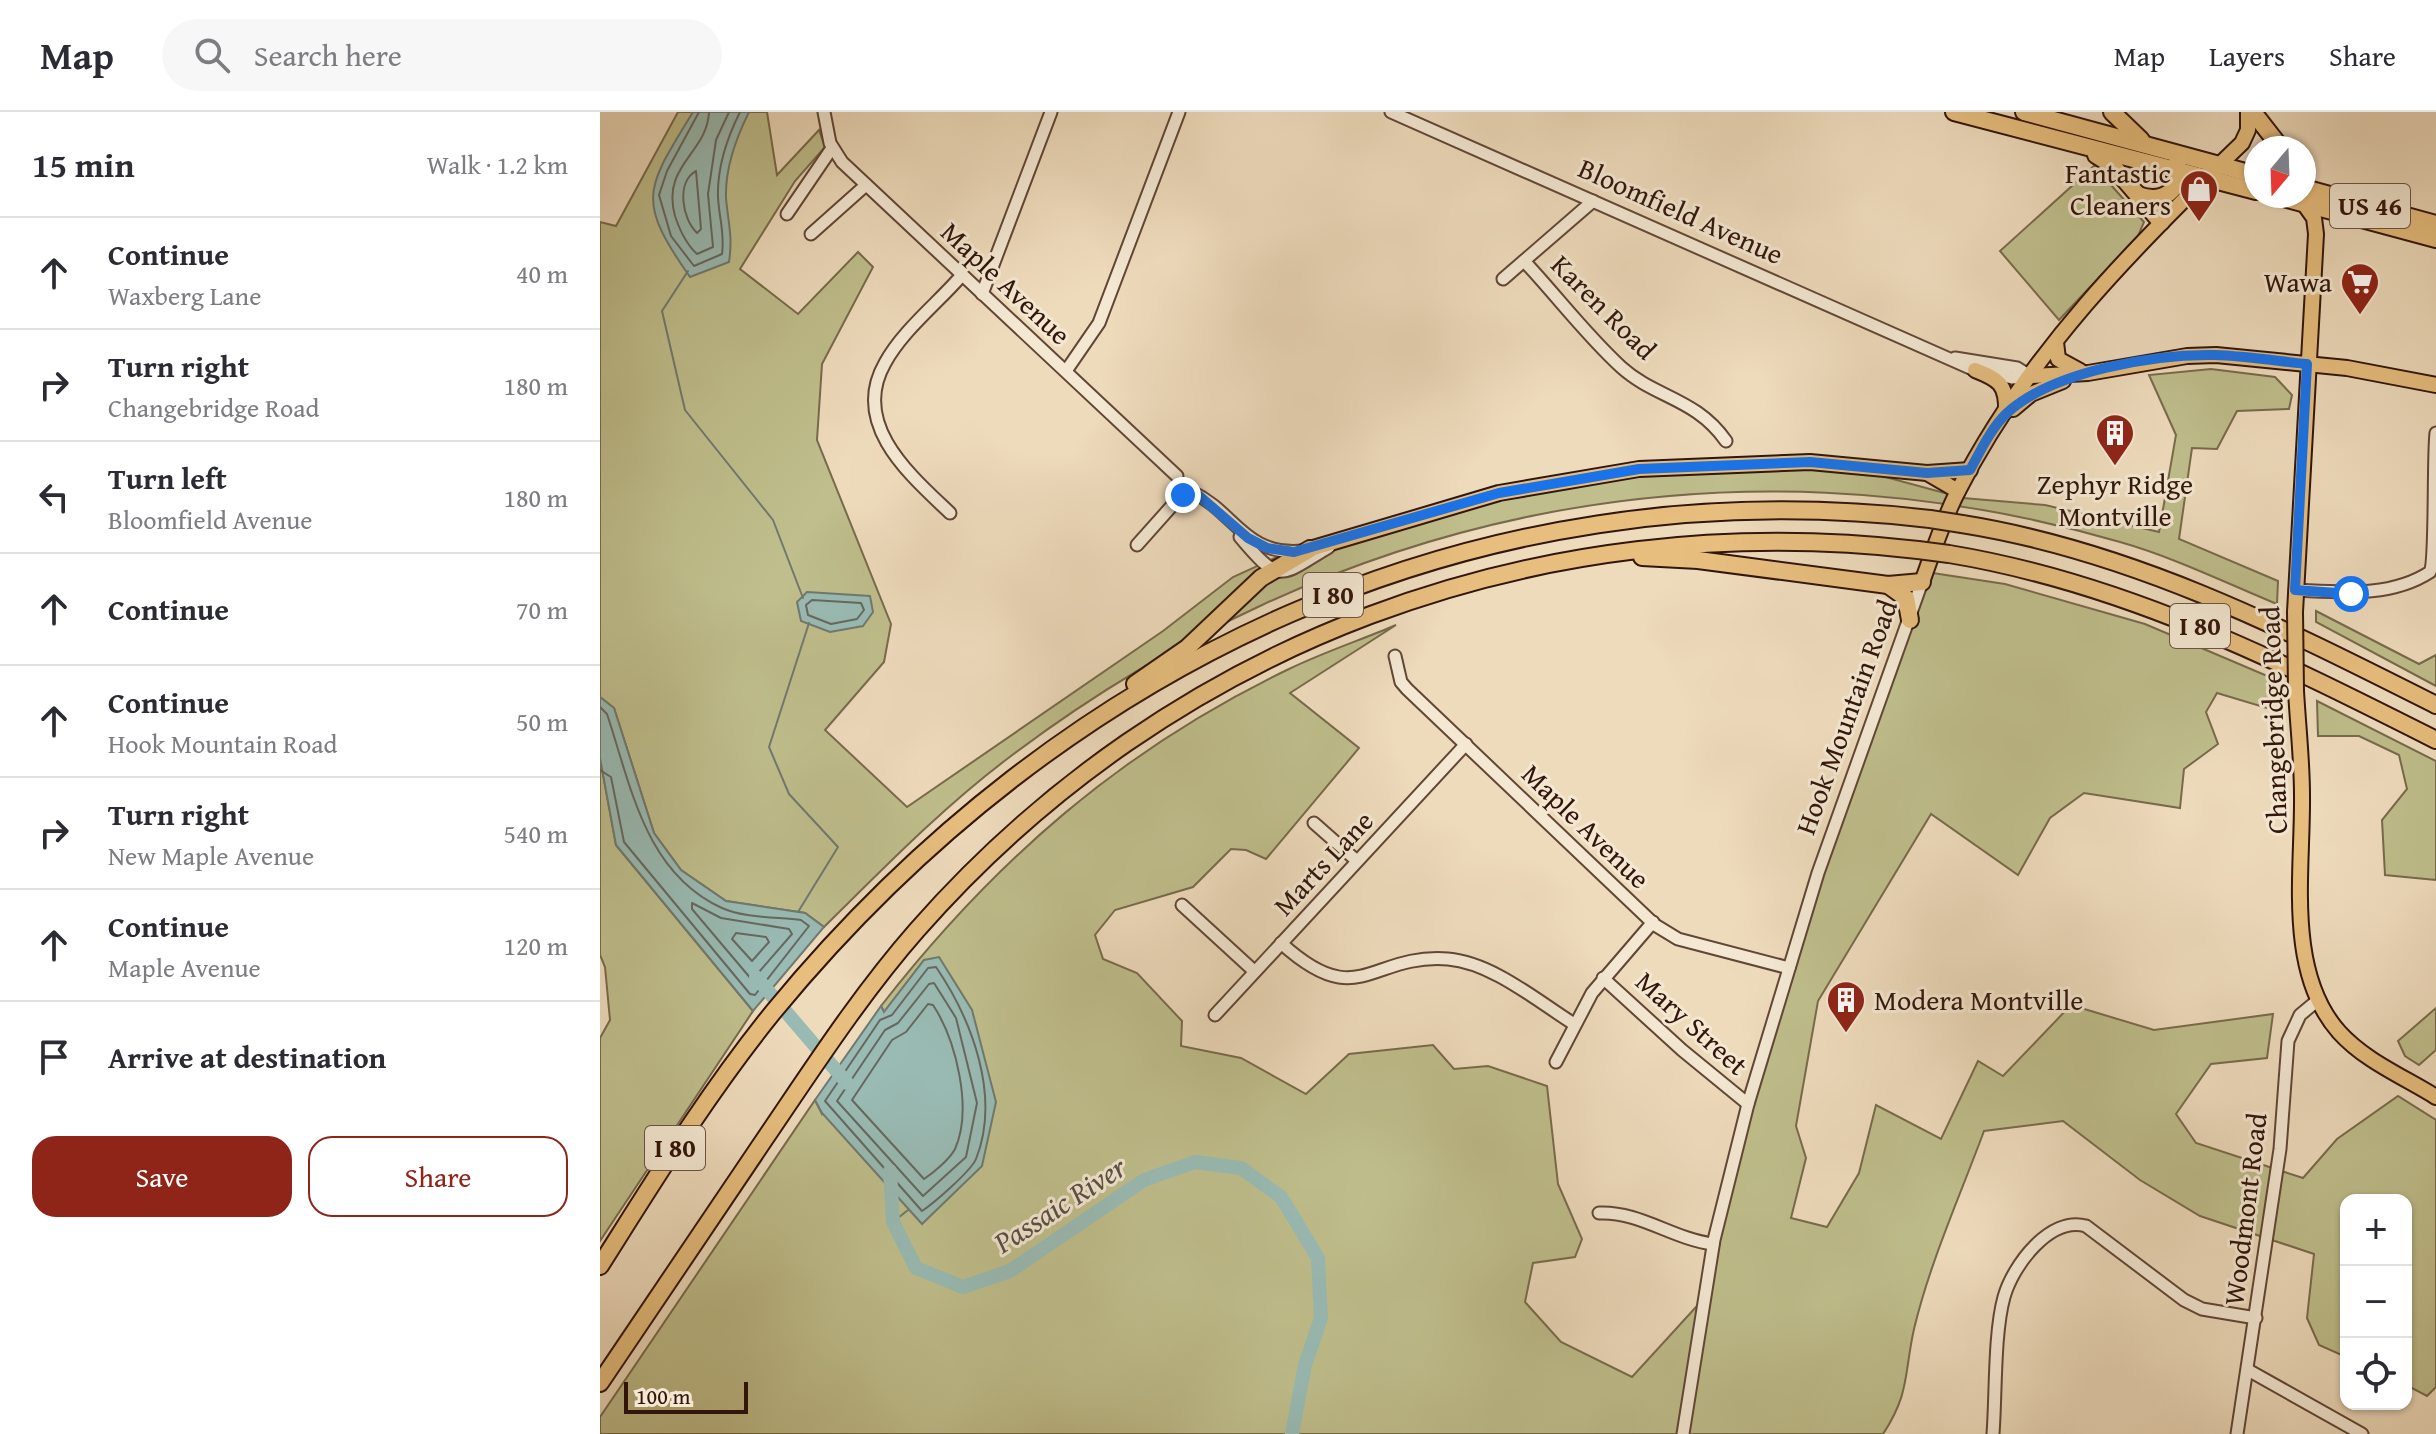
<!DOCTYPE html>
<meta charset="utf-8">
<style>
:root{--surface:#fff;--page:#f7f7f7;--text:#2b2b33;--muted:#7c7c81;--line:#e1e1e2;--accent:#8f2418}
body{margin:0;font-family:"Gentium Book Plus",serif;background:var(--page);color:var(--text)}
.controls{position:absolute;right:24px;bottom:24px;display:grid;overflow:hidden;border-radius:16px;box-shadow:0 2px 6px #0004}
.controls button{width:72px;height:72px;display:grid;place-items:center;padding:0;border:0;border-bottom:2px solid var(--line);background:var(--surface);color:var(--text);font:40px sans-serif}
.compass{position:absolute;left:1644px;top:24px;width:72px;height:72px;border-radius:50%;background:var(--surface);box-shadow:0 2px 6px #0004;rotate:199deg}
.scale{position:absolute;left:24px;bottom:20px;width:124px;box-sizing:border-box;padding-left:8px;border:4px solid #32150b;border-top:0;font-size:22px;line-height:28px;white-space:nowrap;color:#32150b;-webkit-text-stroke:6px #f4e8d3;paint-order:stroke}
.stop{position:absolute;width:24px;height:24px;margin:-18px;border:6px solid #1a73e8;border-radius:50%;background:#fff}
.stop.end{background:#1a73e8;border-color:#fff;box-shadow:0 2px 8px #0008}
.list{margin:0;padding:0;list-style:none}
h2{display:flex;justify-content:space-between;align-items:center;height:104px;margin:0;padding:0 32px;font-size:34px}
h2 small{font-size:26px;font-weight:400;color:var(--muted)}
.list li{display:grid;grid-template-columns:52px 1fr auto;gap:24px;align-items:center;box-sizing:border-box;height:112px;padding:0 32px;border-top:2px solid var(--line)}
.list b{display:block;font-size:30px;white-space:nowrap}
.list p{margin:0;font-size:26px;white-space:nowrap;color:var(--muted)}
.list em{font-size:26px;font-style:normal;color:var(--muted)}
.actions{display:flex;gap:16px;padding:24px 32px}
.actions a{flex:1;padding:18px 0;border:2px solid var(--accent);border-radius:24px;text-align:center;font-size:28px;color:var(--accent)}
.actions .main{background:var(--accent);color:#fff}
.icon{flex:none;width:44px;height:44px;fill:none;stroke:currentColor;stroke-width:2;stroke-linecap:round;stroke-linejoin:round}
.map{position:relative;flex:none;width:1836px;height:1322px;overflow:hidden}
header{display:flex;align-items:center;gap:48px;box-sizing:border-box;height:112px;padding:0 40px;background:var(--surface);border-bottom:2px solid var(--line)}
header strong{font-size:38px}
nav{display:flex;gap:44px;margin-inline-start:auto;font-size:28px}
.search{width:560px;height:72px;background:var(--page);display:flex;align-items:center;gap:20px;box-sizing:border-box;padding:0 28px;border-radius:44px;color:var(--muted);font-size:30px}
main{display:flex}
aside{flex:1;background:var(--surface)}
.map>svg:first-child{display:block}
</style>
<header>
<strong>Map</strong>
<div class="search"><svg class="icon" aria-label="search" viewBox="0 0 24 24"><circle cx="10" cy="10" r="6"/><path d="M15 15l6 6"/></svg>Search here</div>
<nav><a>Map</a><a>Layers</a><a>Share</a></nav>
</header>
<main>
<aside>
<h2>15 min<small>Walk · 1.2 km</small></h2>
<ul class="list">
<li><svg class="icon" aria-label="ahead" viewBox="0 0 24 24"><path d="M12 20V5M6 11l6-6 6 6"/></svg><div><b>Continue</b><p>Waxberg Lane</p></div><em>40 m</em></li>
<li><svg class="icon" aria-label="right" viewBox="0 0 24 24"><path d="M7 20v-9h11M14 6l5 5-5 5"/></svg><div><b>Turn right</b><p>Changebridge Road</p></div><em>180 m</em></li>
<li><svg class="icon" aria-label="left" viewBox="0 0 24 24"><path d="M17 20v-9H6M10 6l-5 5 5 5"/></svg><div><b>Turn left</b><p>Bloomfield Avenue</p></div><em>180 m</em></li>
<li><svg class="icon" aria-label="ahead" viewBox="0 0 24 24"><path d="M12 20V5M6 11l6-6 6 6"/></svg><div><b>Continue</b></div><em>70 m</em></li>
<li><svg class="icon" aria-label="ahead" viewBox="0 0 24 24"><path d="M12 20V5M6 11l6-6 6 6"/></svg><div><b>Continue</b><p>Hook Mountain Road</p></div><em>50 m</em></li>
<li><svg class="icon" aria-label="right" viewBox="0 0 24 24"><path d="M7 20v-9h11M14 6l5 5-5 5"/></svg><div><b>Turn right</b><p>New Maple Avenue</p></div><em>540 m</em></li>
<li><svg class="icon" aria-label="ahead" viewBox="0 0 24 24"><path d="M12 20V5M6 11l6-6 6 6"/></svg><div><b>Continue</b><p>Maple Avenue</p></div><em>120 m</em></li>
<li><svg class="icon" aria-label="arrive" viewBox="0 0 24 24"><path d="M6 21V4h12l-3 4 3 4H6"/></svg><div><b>Arrive at destination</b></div></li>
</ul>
<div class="actions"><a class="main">Save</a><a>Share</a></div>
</aside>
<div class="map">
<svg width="1836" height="1322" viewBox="0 0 1836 1322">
<rect width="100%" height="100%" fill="#eedbbc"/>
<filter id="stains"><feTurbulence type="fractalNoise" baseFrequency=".0025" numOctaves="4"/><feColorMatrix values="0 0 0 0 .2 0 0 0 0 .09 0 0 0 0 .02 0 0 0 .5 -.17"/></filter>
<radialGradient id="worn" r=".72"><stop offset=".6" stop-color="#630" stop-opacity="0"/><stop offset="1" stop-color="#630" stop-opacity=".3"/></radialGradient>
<g fill="#bfbe8c" stroke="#786a4c" stroke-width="2">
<path d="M78 0H167L177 63 219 18 225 35 195 69 140 157 198 202 258 140 273 155 222 252 217 328 291 512 284 550 225 618 307 695 563 519 633 465 699 435 833 397 1042 356 1234 351 1363 386 1445 393 1559 420 1576 323 1549 263 1611 257 1675 265 1692 283 1689 297 1637 299 1617 337 1592 336 1579 427 1678 469 1677 492C1626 471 1573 445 1520 430 1126 315 732 400 407 647 341 697 283 757 224 815L205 801 126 789 81 758 54 721 14 596 0 585V110L16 114Z"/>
<path d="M1494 54 1544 110 1538 124 1459 208 1400 139Z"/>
<path d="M1326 460 1405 472 1545 512 1679 569 1680 600 1617 581 1606 600 1618 632 1584 657 1580 696 1484 681 1450 706 1418 763 1331 702 1218 889 1196 1014 1206 1046 1191 1106 1227 1115 1259 1061 1276 993 1341 1027 1378 949 1403 964 1471 893 1554 918 1673 902 1667 946 1611 952 1576 1002 1596 1031 1703 1066 1737 1027 1798 984 1836 1008V1275L1827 1284 1806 1273V1088H1746V1245L1719 1233 1707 1206 1714 1142 1600 1104 1540 1068 1463 1009 1384 1019C1360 1084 1330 1150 1314 1217 1304 1262 1310 1281 1283 1322H0V1305L215 988 222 1002 324 848 284 900 281 894C394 749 522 637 689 557 724 540 761 528 796 513L690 581 759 636 666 747 646 738 631 737 593 775 515 798 495 823 503 847 537 861 582 909 581 934 641 946 706 982 749 942 833 933 854 957 888 954 947 974 958 1072 982 1127 975 1145 933 1151 925 1190 961 1230 1032 1265 1107 1183 1129 1059 1218 750Z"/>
<path d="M1716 499 1819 552 1836 543V574L1716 510Z"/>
<path d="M1717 589 1836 649V768L1785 763 1782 708 1807 677 1799 643 1759 624H1718Z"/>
<path d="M0 646 16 733 153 899 0 1129V926L10 908 5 855 0 843Z"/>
<path d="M1836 896V938L1819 953 1805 944 1798 929Z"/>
</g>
<g fill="#99bbb4" stroke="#707970" stroke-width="2">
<path d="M93 0H149C136 26 125 55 126 86 128 111 133 123 129 150L90 165C35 87 46 77 93 0Z"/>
<path d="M207 480 270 484 273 500 263 514 230 520 201 509 197 490Z"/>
<path d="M0 585 14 596 54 721 81 758 126 789 205 801 224 815 153 899 16 733 0 646Z"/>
<path d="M339 845 372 898 396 990 382 1054 322 1112 222 1001 215 988 281 894 284 900 324 848Z"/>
</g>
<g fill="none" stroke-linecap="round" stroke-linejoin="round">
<g stroke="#666860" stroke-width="2">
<path d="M99 0 67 59 59 83 71 124 94 154 122 142C125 122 119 106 118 85 117 55 127 26 140 0"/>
<path d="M109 0C107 42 61 53 75 104 80 119 86 132 97 142L113 135 108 82 116 28 129 0"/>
<path d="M96 59 101 117 97 121C82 107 76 70 96 59Z"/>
<path d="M212 488 261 491 264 498 257 507 231 512 208 503 206 493Z"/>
<path d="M0 595 7 602C31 674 45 761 122 796 144 806 177 805 201 808L209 814 155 883 150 882 24 730 11 665 0 658"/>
<path d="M92 791 121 806 189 817 192 822 152 868 92 797Z"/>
<path d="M136 821 166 825 169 830 152 849 132 827Z"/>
<path d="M336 855C372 908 401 984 376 1047 371 1059 334 1091 322 1099L225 989 280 908 292 903 328 856Z"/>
<path d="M334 871 356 906 377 991 366 1045 323 1084 237 989 285 918 298 911 329 872Z"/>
<path d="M328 892 333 893C356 928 373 997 355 1037 350 1047 333 1061 324 1067L252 988 292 928 306 920Z"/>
</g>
<g stroke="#707970" stroke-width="2">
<path d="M88 159 62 199 85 298 173 408 203 486"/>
<path d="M198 800 238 735 189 682 169 635 209 511"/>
<path d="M293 1110 308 1098"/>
</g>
<g stroke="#99bbb4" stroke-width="14">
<path d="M156 865 247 971"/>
<path d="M290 1059 293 1110 316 1156 363 1175 410 1159 544 1068 595 1050 641 1056 681 1085 718 1146 721 1206 705 1253 692 1322"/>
</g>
<defs>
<g id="minor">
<path d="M224 0 230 31 242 50 577 364"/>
<path d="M791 0 1370 256 1412 266 1430 264"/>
<path d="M187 102 232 36"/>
<path d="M211 122 266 73"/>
<path d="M924 149C956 183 986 223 1021 255 1055 286 1096 286 1126 329"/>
<path d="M903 167 993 89"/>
<path d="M382 182 451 0"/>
<path d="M1355 246 1417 256 1430 264"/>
<path d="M466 259 499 211 579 0"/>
<path d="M350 401C310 363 250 312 285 251 303 218 338 191 362 163"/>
<path d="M640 425C681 474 680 464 729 435"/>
<path d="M537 433 578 387 592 380C635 400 644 444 702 439"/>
<path d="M1695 478C1740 480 1790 486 1830 460 1836 450 1833 344 1836 321"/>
<path d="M795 544 801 570 807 577 1055 813 1078 827 1189 856"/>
<path d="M714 711 757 749"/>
<path d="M582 793 654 859"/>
<path d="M681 831C759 902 770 841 848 847 893 851 937 889 974 912"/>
<path d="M1003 866 1082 938 1148 992"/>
<path d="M615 903 866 632"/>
<path d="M956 950 992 881 1053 810"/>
<path d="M999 1101C1039 1099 1073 1127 1113 1132"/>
<path d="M1648 1258 1762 1322"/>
<path d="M1083 1322 1114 1128 1148 992 1218 761 1322 470"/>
<path d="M1393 1322C1396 1282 1394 1221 1404 1185 1413 1153 1450 1104 1486 1114L1584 1188 1602 1197 1656 1206"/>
<path d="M1637 1322 1680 1037 1688 929 1700 903 1718 888"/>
</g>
<g id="major">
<path d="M1456 230 1458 247 1480 259"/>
<path d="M1375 258C1398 267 1407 272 1406 299"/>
<path d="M1430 264 1488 261 1587 244 1616 243 1747 256 1836 273"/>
<path d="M1413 297 1431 282 1463 269"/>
<path d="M1327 361 1358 379"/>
<path d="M710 437 899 381 1039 357 1210 350 1327 361 1370 358"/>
<path d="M1322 470C1333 440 1343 408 1358 379 1427 243 1534 135 1642 31L1648 18V0"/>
<path d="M1695 500 1716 122 1714 106 1704 92"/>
<path d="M1696 579C1698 614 1702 649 1702 683 1703 759 1685 859 1739 920 1765 949 1804 965 1836 985"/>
</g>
<g id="highway">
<path d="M1354 0 1656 79"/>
<path d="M1424 0 1656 63"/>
<path d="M1512 0 1541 28"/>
<path d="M1653 0 1681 36"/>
<path d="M1496 43 1512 53 1561 110"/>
<path d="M1704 76 1836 112"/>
<path d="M1538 83C1562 92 1583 79 1577 52"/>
<path d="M1676 84 1836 127"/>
<path d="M1362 412C1532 439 1683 516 1836 593"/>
<path d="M1349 442C1525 471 1679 549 1836 628"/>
<path d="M1042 445 1098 448 1288 473 1322 470"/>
<path d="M1288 473 1306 486 1310 508"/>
<path d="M535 572 587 536 661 466 710 437"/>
<path d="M0 1154C55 1067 109 979 174 899 462 549 875 354 1330 407"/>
<path d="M0 1271C55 1190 110 1109 164 1028 213 956 260 883 317 818 571 529 938 394 1318 438"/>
</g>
</defs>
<use href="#minor" stroke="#614637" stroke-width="15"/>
<use href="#major" stroke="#32150b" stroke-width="18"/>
<use href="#highway" stroke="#32150b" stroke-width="20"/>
<use href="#minor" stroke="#f4e8d3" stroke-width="11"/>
<use href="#major" stroke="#e7be7e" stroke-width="14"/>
<use href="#highway" stroke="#e7be7e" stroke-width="16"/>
<defs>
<path id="major-bridge" d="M1695 500 1696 579"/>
<g id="highway-bridge">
<path d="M1330 407 1362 412"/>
<path d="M1318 438 1349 442"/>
</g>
</defs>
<use href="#major-bridge" stroke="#32150b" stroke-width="18" stroke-linecap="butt"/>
<use href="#highway-bridge" stroke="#32150b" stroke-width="20" stroke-linecap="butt"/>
<use href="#major-bridge" stroke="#e7be7e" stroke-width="14"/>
<use href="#highway-bridge" stroke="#e7be7e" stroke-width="16"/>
</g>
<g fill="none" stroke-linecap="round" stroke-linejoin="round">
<path stroke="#1a73e8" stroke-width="10" d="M583 383 597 382 648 426 667 436 694 440 899 381 1039 357 1210 350 1327 361 1370 358C1380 340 1391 316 1407 301 1453 259 1554 242 1615 243 1646 244 1677 249 1707 252L1695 478 1751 482"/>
</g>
<defs>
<symbol id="shop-pin" viewBox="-11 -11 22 30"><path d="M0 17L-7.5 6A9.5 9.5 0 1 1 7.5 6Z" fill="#8f2418" stroke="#f4e8d3"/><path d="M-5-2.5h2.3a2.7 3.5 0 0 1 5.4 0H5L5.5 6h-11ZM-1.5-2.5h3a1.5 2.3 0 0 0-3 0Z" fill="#fff"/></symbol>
<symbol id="supermarket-pin" viewBox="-11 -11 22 30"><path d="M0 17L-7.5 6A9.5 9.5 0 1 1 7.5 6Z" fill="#8f2418" stroke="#f4e8d3"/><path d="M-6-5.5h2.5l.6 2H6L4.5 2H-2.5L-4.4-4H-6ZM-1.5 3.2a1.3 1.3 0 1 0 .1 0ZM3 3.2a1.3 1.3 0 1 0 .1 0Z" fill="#fff"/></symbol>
<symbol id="building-pin" viewBox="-11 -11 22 30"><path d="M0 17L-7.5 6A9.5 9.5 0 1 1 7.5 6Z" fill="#8f2418" stroke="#f4e8d3"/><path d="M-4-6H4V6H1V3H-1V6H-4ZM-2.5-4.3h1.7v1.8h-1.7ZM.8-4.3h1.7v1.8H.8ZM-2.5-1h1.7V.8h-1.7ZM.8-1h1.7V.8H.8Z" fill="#fff"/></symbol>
</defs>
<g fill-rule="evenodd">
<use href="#shop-pin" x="1577" y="55" width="44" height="60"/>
<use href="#supermarket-pin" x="1738" y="148" width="44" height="60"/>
<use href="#building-pin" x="1493" y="299" width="44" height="60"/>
<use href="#building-pin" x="1224" y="866" width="44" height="60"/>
</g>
<g text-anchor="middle" stroke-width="6" stroke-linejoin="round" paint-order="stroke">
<g fill="#f4e8d3" stroke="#6c5447" stroke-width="2">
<rect x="1730" y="72" width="80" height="44" rx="6"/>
<rect x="703" y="461" width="60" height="44" rx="6"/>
<rect x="1570" y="492" width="60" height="44" rx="6"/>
<rect x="45" y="1014" width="60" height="44" rx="6"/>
</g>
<g font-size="26" font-weight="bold" fill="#32150b">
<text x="1770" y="103">US 46</text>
<text x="733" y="492">I 80</text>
<text x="1600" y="523">I 80</text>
<text x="75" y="1045">I 80</text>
</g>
<g font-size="28" fill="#32150b" stroke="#f4e8d3" text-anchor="end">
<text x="1571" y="71">Fantastic<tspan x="1571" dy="32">Cleaners</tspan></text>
<text x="1732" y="180">Wawa</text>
<text x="1515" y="382" text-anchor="middle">Zephyr Ridge<tspan x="1515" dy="32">Montville</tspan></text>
<text x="1274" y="898" text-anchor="start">Modera Montville</text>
</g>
<g font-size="28" fill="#32150b" stroke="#f4e8d3">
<text transform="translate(1081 99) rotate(24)" y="10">Bloomfield Avenue</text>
<text transform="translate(406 171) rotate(43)" y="10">Maple Avenue</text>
<text transform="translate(1004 195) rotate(45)" y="10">Karen Road</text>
<text transform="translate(1246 605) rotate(-70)" y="10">Hook Mountain Road</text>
<text transform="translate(1673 608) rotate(-92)" y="10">Changebridge Road</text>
<text transform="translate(986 714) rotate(44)" y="10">Maple Avenue</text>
<text transform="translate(723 751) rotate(-47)" y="10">Marts Lane</text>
<text transform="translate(1092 911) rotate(42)" y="10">Mary Street</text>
<text transform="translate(1645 1097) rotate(-83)" y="10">Woodmont Road</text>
</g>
<g font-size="30" font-style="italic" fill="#564f46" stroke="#f4e8d3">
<text transform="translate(460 1093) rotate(-33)" y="10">Passaic River</text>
</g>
</g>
<rect width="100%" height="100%" filter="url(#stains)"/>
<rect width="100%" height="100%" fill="url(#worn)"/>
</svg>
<div class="controls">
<button>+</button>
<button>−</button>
<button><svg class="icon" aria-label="locate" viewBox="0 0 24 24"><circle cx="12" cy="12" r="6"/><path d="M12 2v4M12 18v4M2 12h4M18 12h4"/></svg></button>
</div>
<svg class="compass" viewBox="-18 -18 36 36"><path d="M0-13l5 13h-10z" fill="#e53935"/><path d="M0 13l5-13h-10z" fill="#7c7c81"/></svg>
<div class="scale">100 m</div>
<div class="stop" style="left:1751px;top:482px"></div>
<div class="stop end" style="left:583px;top:383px"></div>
</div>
</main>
